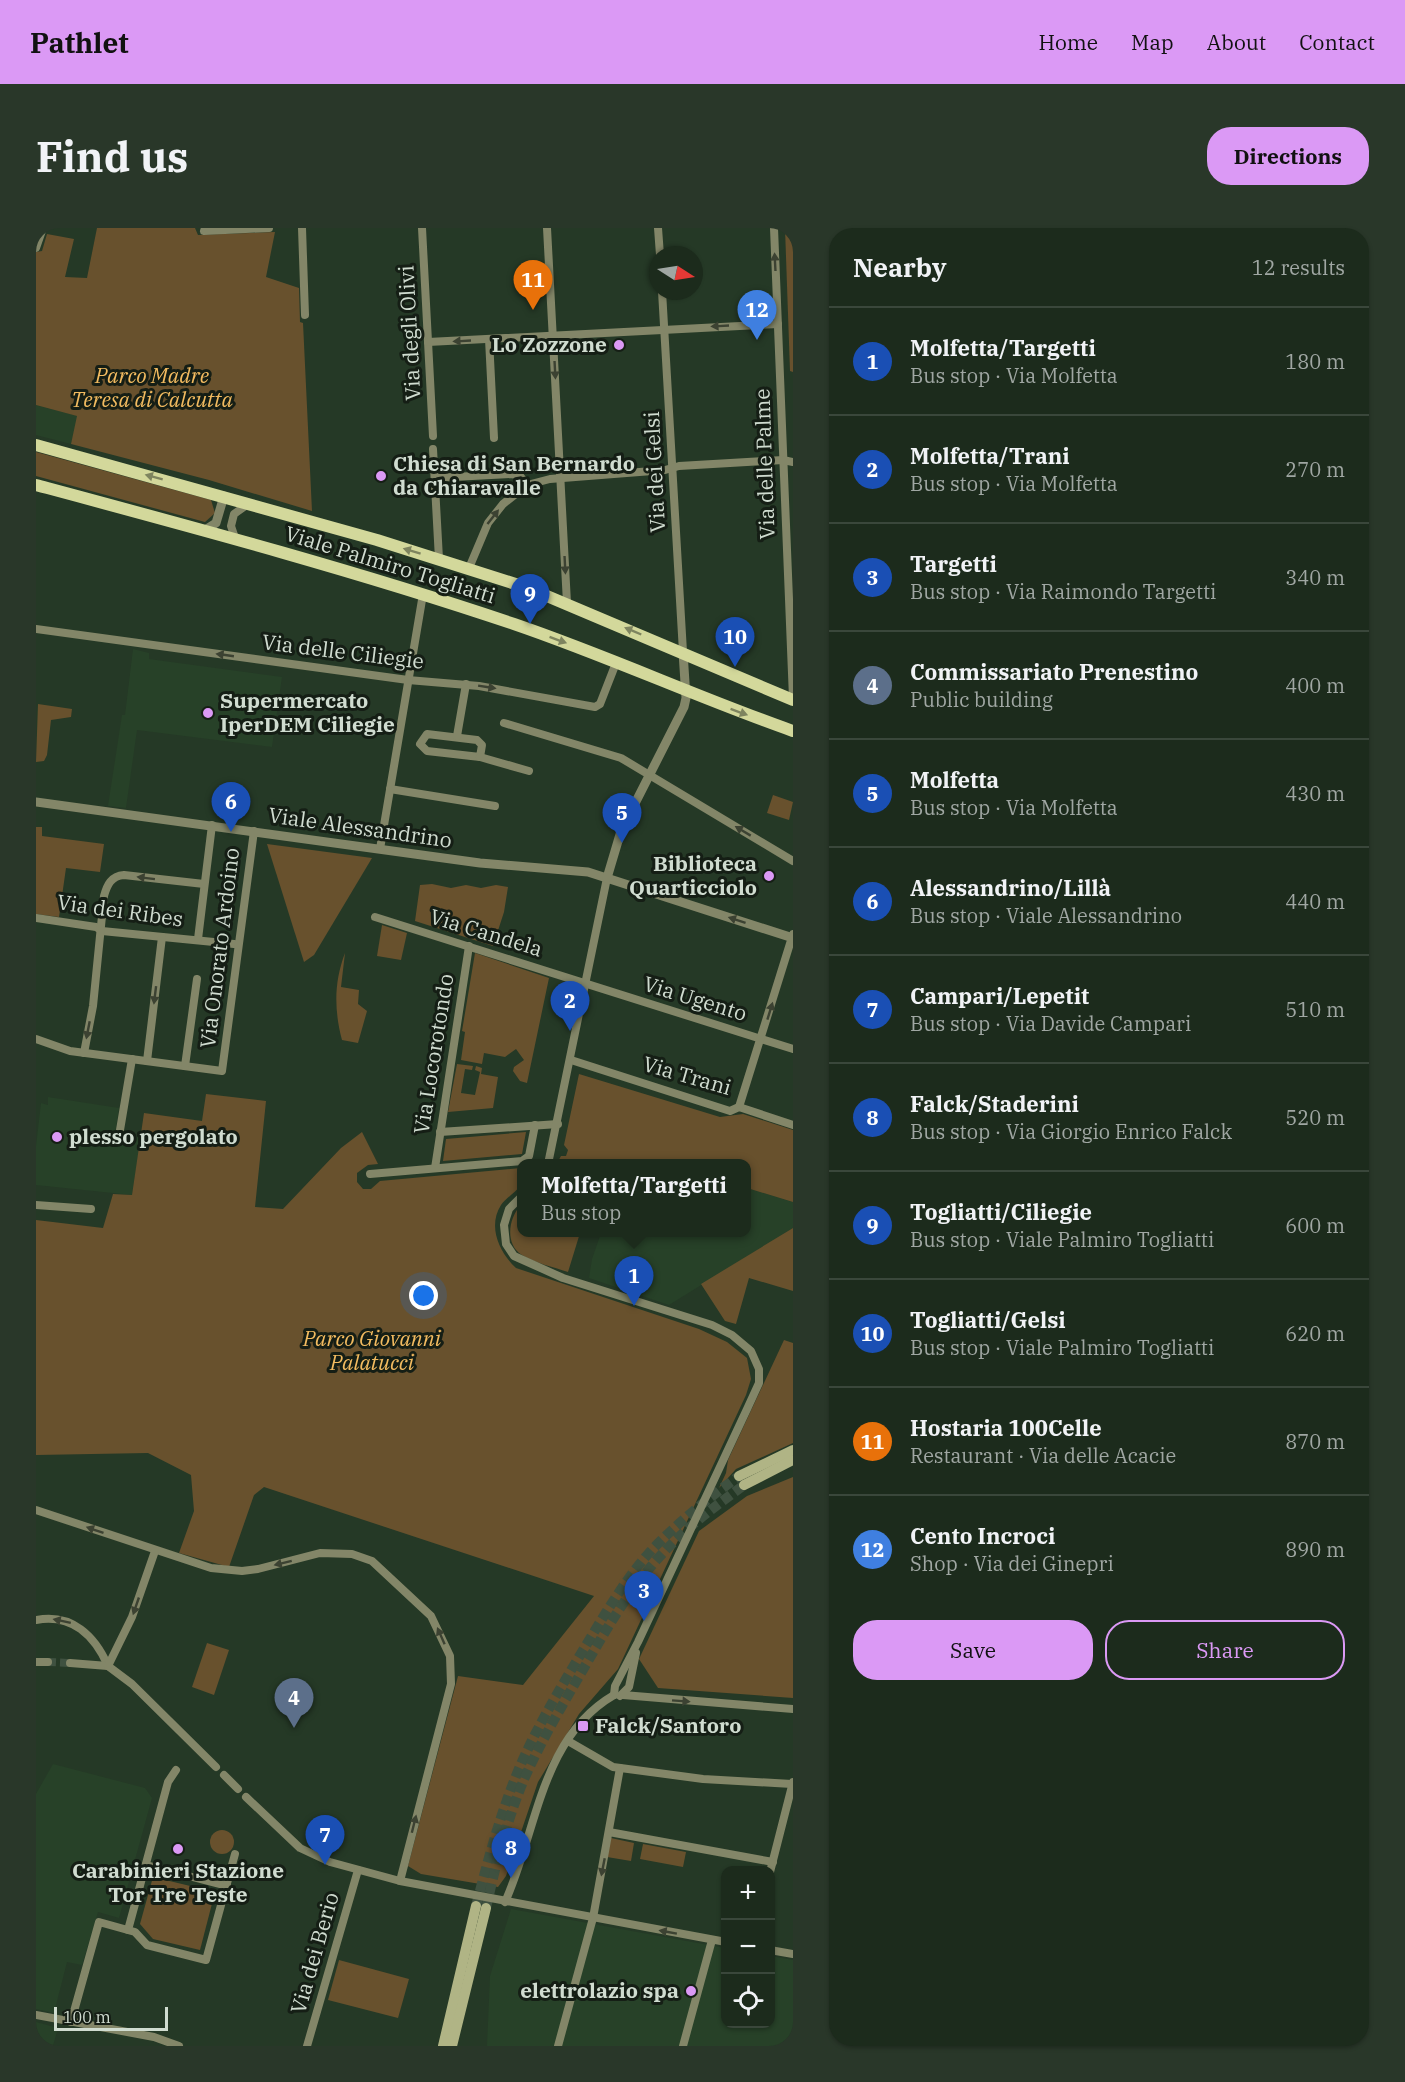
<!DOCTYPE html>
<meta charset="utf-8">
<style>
:root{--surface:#1c2b1c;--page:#293729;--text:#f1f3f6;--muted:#a0a7a3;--line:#3a473b;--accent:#db99f5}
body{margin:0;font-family:"IBM Plex Serif",serif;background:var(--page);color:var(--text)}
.controls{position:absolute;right:18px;bottom:18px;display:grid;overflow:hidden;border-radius:12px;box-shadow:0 2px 4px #0004}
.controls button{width:54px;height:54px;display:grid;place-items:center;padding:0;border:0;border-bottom:2px solid var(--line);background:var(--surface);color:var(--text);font:30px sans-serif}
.compass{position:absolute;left:613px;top:18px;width:54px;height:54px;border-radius:50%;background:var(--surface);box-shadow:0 2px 4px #0004;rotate:102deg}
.scale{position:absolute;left:18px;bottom:15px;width:114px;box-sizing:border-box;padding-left:6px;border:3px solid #d0dcd0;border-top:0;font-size:16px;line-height:21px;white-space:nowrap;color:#d0dcd0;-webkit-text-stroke:4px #151e15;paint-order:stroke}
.you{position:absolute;left:388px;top:1068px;width:21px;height:21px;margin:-15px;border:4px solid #fff;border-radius:50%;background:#1a73e8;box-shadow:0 0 0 9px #1a73e833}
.badge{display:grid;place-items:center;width:39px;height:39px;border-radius:50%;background:var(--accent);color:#fff;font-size:20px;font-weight:700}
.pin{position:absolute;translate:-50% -50px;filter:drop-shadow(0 2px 3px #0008)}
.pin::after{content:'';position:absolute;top:32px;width:21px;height:18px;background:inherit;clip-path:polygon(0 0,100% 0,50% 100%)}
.popup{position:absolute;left:481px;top:931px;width:234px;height:78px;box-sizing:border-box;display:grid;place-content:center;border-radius:12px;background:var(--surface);filter:drop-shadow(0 2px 4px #0005);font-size:20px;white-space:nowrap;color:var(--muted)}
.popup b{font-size:22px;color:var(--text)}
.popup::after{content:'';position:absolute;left:50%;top:100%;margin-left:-12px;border:12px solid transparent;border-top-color:var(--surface)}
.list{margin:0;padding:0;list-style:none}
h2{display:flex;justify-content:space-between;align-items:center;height:78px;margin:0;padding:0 24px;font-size:26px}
h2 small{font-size:20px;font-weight:400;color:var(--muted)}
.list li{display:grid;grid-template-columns:39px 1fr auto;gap:18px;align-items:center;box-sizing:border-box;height:108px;padding:0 24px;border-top:2px solid var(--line)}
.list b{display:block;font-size:22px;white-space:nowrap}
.list p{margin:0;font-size:20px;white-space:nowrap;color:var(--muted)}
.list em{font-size:20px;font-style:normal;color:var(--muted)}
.actions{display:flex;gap:12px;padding:18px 24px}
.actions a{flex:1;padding:14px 0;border:2px solid var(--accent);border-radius:24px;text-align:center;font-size:21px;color:var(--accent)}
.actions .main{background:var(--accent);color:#111}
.icon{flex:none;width:33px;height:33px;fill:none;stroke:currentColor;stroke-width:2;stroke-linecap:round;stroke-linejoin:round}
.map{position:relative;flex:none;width:757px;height:1818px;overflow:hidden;border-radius:24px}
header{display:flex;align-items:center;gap:36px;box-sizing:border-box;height:84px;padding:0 30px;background:var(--accent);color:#111}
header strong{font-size:28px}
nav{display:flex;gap:33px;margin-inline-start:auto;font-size:21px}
.intro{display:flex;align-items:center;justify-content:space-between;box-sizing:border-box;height:144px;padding:0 36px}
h1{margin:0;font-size:42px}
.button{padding:15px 27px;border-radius:24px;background:var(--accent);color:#111;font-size:21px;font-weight:700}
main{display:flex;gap:36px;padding:0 36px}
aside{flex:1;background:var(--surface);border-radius:24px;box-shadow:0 2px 4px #0004}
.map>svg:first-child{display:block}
</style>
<header>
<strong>Pathlet</strong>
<nav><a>Home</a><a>Map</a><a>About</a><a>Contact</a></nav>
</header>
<div class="intro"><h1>Find us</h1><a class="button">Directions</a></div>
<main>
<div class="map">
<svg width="757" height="1818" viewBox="0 0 757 1818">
<rect width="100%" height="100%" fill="#253926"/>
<g fill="#274128">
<path d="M0 177 42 188 35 216 0 207Z"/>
<path d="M97 421 113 425V431L246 449 236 519 101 502 90 580 72 578 86 487H89Z"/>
<path d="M12 869 83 880 79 906 105 909 96 967 0 957V918L5 875 12 877Z"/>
<path d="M711 960 757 974V1000L633 1077 553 1050 556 1031 565 1005 710 1004Z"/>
<path d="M17 1536 109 1560 116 1570 83 1690 62 1684 46 1737 31 1734 18 1785 0 1781V1566Z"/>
<path d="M475 1681 689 1720 690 1796H734L735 1728 757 1732V1818H451L454 1748Z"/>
<path d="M0 1794 22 1800 17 1818H0Z"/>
</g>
<g fill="#68512d">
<path d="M61 0H159L162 7 239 4 230 49 263 60 264 94 267 95 276 283 173 252 35 216 41 188 0 177V24L6 23 11 6 38 11 29 49 51 50Z"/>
<path d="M749 0H757V144L754 143Z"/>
<path d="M0 224 175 272 179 285 169 294 0 248Z"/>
<path d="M2 476 36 481 35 489 15 492 11 527 8 533 0 534Z"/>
<path d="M737 567 757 574 753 592 731 585Z"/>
<path d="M0 599H6V608L68 616 64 644 30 640 23 689 0 686Z"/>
<path d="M231 616 336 630 278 727 268 734Z"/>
<path d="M396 656 415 660 430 657 445 660 460 657 472 659 468 684 457 718 379 693 384 657Z"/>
<path d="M346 697 371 705 365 732 341 728Z"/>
<path d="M309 725 305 759 323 762 322 776 331 783 322 815 306 812C298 782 298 754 309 725Z"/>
<path d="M439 725 513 750 491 855 484 853 477 843 478 839 488 832 480 821 469 829 448 825 446 836 425 832 429 804 426 803Z"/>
<path d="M421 836 437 838 436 842 429 841 425 865 439 867 444 844 439 842 440 838 446 840 445 846 462 849 457 880 412 884Z"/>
<path d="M543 846 684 889 707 886 757 902V974L711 960 710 936 521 935 525 928H530L532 922 528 917Z"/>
<path d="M170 866 230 873 219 979 247 981 305 920 326 904 342 936 332 937 321 945V954L327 961H335L344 953 485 940V957C480 964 470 970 465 977 451 999 464 1025 480 1040L663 1101 691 1114 711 1130 715 1151 710 1167 582 1441 543 1486 502 1554 470 1648 462 1659 385 1646 372 1638 422 1448 487 1457 558 1368 228 1259 218 1267 193 1339 143 1325 158 1283 155 1247 112 1225 0 1227V992L67 1000 77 966 96 967 108 885 166 893Z"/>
<path d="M490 904 486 926 407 933 410 911Z"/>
<path d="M485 977 486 1004 544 1005 532 1044C517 1039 499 1035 486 1027 468 1016 473 989 485 977Z"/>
<path d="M757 1000V1063L713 1050 700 1096 689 1093 665 1056Z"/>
<path d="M748 1112 757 1115V1215L700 1241 683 1260 690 1245 692 1232Z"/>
<path d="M757 1249V1470L622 1460 603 1431 663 1303 711 1268Z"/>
<path d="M171 1415 193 1422 178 1467 156 1459Z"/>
<circle cx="186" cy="1614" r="12"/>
<path d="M575 1610 598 1615 595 1633 571 1629Z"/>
<path d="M607 1616 650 1624 647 1639 604 1631Z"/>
<path d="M117 1649 179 1664 164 1722 117 1711 104 1696Z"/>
<path d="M303 1732 373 1751 362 1790 292 1772Z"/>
</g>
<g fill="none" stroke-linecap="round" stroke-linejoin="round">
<path stroke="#3f5140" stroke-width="8" stroke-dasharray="8 4" stroke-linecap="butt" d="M12 1434 34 1435"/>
<g stroke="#3f5140" stroke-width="10" stroke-dasharray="10 5" stroke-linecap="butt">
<path d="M440 1678C452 1632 464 1587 482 1543 500 1500 525 1459 549 1419 569 1386 588 1353 613 1325 640 1296 671 1271 703 1248"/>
<path d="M450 1680C460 1636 471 1591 489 1549 507 1509 530 1471 552 1433 574 1395 597 1356 628 1324 652 1298 680 1278 708 1257"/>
</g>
<g stroke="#838668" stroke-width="8">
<path d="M169 0 168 3 233 0"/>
<path d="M266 0 269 87"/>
<path d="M386 0 397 208"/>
<path d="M511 0 531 375"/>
<path d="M622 0 624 27"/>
<path d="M738 0 757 470"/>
<path d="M0 20 7 0"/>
<path d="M626 63 647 424"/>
<path d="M453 111 458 210"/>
<path d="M392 114 742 96"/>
<path d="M397 221 403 331"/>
<path d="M399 250 476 246 484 248 491 257"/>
<path d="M199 310 195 298 198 286 212 276"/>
<path d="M433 340 452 295 467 276 491 257 514 251 629 242 643 238 747 232 757 234"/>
<path d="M0 401 372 452 443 458 559 479 564 476 580 435"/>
<path d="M468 495 585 530 757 633"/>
<path d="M391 506 441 512 446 517 444 529 391 523 384 516Z"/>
<path d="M421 508 430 456"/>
<path d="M444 529 493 543"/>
<path d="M354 561 459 578"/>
<path d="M344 621 387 366"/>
<path d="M339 689 757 821"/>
<path d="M0 690 60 699 66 703 198 716"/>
<path d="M162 711 176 597"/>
<path d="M0 811 34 823 186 843 218 603"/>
<path d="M48 825 57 778 68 668C71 657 75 648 88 647L168 656"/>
<path d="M535 832 694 883 703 879 757 897"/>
<path d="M111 833 126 709"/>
<path d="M149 838 161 751"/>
<path d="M703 879 757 706"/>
<path d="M84 902 96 831"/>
<path d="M404 904 522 896"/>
<path d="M512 936 571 650"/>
<path d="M399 940 433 718"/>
<path d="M334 946 486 933 493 928 499 897"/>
<path d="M486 968 473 981 468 997 470 1016 478 1028 527 1050 676 1097 696 1107 715 1123 723 1141V1155L712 1179 602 1414 579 1458 578 1467"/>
<path d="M0 977 55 981"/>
<path d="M0 1282 175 1340 206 1343 222 1341 284 1325 316 1326 336 1333 395 1388 414 1428 415 1456 364 1653"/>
<path d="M0 1392C36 1385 59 1408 72 1438"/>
<path d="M0 1434H12"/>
<path d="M34 1435 72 1438 96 1456 180 1539"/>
<path d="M72 1438 96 1389 119 1323"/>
<path d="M587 1467 757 1481"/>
<path d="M584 1468 593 1459 600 1425"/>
<path d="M532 1513 577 1539 667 1551 756 1556"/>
<path d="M188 1547 202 1561"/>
<path d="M210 1569 264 1620 294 1634 364 1653 690 1714"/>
<path d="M573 1604 737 1634"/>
<path d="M110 1637 191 1658"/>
<path d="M734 1644 757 1554"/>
<path d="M469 1674C501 1604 504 1510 578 1467"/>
<path d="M92 1702 132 1554 140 1542"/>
<path d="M734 1722 757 1726"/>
<path d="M0 1787 118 1809 143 1818"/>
<path d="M35 1794 63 1694 99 1704 111 1717 170 1732 199 1626"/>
<path d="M271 1818 322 1642"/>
<path d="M522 1818 557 1690 584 1540"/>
<path d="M647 1818 676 1712"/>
</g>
<g stroke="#838668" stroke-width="9">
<path d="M169 302 180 295 188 268"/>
<path d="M0 574 444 635 552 644 757 710"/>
<path d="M571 650 585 603 648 479 650 470 647 424"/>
</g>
<g stroke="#b0b485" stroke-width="10">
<path d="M703 1248 757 1222"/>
<path d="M708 1257 757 1232"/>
<path d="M407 1818 440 1678"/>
<path d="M416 1818 450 1680"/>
</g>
<g stroke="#d3d89b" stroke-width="12">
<path d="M0 217 341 312 492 360 757 472"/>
<path d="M0 257C160 300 321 343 478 396 572 428 663 470 757 503"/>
</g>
</g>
<defs><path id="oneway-solid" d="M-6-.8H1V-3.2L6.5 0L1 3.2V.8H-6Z" transform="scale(1.5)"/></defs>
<g fill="#3c4232">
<use href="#oneway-solid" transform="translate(739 34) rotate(-93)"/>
<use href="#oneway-solid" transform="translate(684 98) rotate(177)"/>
<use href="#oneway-solid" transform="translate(426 113) rotate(177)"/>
<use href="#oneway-solid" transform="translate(519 142) rotate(87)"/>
<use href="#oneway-solid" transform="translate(457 289) rotate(-52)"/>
<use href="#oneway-solid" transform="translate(529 337) rotate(87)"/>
<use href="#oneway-solid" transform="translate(189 427) rotate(-172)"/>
<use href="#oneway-solid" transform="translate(451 459) rotate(9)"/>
<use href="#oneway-solid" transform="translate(707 603) rotate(-149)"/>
<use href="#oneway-solid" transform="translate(110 650) rotate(-173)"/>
<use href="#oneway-solid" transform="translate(701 692) rotate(-162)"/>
<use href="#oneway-solid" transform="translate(119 767) rotate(97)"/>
<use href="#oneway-solid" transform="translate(734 783) rotate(-73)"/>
<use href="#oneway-solid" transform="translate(52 802) rotate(101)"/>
<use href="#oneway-solid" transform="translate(59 1302) rotate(-161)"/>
<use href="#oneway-solid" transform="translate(247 1335) rotate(166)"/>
<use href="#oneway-solid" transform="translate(100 1378) rotate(109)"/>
<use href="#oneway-solid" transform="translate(26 1393) rotate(-168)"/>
<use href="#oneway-solid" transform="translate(405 1408) rotate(-114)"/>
<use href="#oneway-solid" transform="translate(645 1473) rotate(4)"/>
<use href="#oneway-solid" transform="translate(378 1596) rotate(-76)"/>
<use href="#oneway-solid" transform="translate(567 1639) rotate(101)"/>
<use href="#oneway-solid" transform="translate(632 1704) rotate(-170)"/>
</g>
<g fill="#7e845f">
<use href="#oneway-solid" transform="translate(118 249) rotate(-165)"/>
<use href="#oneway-solid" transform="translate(376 323) rotate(-163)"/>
<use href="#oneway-solid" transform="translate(597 403) rotate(-157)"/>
<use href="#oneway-solid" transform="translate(522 412) rotate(20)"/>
<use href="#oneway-solid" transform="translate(703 484) rotate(20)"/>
</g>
<g fill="#db99f5" stroke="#151e15" stroke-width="2">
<circle cx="583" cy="117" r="6"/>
<circle cx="345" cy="248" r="6"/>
<circle cx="172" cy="485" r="6"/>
<circle cx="733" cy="648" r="6"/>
<circle cx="21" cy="909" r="6"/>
<rect x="541" y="1492" width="12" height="12" rx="3"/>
<circle cx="142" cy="1621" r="6"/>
<circle cx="655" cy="1763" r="6"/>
</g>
<g text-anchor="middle" stroke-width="6" stroke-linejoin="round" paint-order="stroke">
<g font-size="21" fill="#d0dcd0" stroke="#151e15">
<text transform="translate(374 105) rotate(-93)" y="7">Via degli Olivi</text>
<text transform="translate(729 236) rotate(-92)" y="7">Via delle Palme</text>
<text transform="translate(619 244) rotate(-93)" y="7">Via dei Gelsi</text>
<text transform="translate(354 337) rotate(17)" y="7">Viale Palmiro Togliatti</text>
<text transform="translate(307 424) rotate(7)" y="7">Via delle Ciliegie</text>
<text transform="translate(324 600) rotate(8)" y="7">Viale Alessandrino</text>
<text transform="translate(84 683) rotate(8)" y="7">Via dei Ribes</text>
<text transform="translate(450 705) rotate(17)" y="7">Via Candela</text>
<text transform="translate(184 720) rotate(-83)" y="7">Via Onorato Ardoino</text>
<text transform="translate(659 771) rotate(17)" y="7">Via Ugento</text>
<text transform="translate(398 826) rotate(-81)" y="7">Via Locorotondo</text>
<text transform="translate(651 848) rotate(16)" y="7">Via Trani</text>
<text transform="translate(279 1725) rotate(-74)" y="7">Via dei Berio</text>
</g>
<g font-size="21" font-weight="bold" fill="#d0dcd0" stroke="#151e15" text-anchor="start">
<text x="571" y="124" text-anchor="end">Lo Zozzone</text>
<text x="357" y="243">Chiesa di San Bernardo<tspan x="357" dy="24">da Chiaravalle</tspan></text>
<text x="184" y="480">Supermercato<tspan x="184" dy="24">IperDEM Ciliegie</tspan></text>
<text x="721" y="643" text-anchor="end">Biblioteca<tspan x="721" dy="24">Quarticciolo</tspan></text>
<text x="33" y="916">plesso pergolato</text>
<text x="559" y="1505">Falck/Santoro</text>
<text x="142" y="1650" text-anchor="middle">Carabinieri Stazione<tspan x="142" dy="24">Tor Tre Teste</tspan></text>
<text x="643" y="1770" text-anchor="end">elettrolazio spa</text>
</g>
<g font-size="21" font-style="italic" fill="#f2bb60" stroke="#151e15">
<text x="116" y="155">Parco Madre<tspan x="116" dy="24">Teresa di Calcutta</tspan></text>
<text x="336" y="1118">Parco Giovanni<tspan x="336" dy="24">Palatucci</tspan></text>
</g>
</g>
</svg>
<div class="controls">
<button>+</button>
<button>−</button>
<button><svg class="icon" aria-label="locate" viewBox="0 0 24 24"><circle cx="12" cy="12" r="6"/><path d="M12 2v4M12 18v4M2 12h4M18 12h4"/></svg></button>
</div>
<svg class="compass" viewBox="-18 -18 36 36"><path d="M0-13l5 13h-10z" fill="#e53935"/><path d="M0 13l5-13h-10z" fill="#a0a7a3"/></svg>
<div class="scale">100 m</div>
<div class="you"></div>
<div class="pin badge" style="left:598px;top:1078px;background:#1a4fb4">1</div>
<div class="popup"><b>Molfetta/Targetti</b>Bus stop</div>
<div class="pin badge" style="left:534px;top:803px;background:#1a4fb4">2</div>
<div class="pin badge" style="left:608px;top:1393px;background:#1a4fb4">3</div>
<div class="pin badge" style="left:258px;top:1500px;background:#5c6f8a">4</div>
<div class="pin badge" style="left:586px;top:615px;background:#1a4fb4">5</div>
<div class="pin badge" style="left:195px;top:604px;background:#1a4fb4">6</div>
<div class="pin badge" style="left:289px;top:1637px;background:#1a4fb4">7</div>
<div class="pin badge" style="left:475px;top:1650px;background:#1a4fb4">8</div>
<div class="pin badge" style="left:494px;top:396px;background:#1a4fb4">9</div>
<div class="pin badge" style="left:699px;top:439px;background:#1a4fb4">10</div>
<div class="pin badge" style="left:497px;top:82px;background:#e8710a">11</div>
<div class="pin badge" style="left:721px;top:112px;background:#3f7fe0">12</div>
</div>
<aside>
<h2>Nearby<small>12 results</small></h2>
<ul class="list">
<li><span class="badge" style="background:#1a4fb4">1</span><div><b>Molfetta/Targetti</b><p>Bus stop · Via Molfetta</p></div><em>180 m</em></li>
<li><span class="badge" style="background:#1a4fb4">2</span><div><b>Molfetta/Trani</b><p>Bus stop · Via Molfetta</p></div><em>270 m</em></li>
<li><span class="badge" style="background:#1a4fb4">3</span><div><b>Targetti</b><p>Bus stop · Via Raimondo Targetti</p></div><em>340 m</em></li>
<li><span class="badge" style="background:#5c6f8a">4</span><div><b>Commissariato Prenestino</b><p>Public building</p></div><em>400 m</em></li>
<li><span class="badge" style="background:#1a4fb4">5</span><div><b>Molfetta</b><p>Bus stop · Via Molfetta</p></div><em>430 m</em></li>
<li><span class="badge" style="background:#1a4fb4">6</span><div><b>Alessandrino/Lillà</b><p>Bus stop · Viale Alessandrino</p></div><em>440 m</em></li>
<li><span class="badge" style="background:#1a4fb4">7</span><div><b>Campari/Lepetit</b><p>Bus stop · Via Davide Campari</p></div><em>510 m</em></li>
<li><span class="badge" style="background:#1a4fb4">8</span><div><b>Falck/Staderini</b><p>Bus stop · Via Giorgio Enrico Falck</p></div><em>520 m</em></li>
<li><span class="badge" style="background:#1a4fb4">9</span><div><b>Togliatti/Ciliegie</b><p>Bus stop · Viale Palmiro Togliatti</p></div><em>600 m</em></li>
<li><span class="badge" style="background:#1a4fb4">10</span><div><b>Togliatti/Gelsi</b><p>Bus stop · Viale Palmiro Togliatti</p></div><em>620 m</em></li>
<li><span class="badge" style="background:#e8710a">11</span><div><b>Hostaria 100Celle</b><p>Restaurant · Via delle Acacie</p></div><em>870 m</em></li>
<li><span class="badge" style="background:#3f7fe0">12</span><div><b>Cento Incroci</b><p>Shop · Via dei Ginepri</p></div><em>890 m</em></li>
</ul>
<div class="actions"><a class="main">Save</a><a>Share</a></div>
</aside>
</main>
